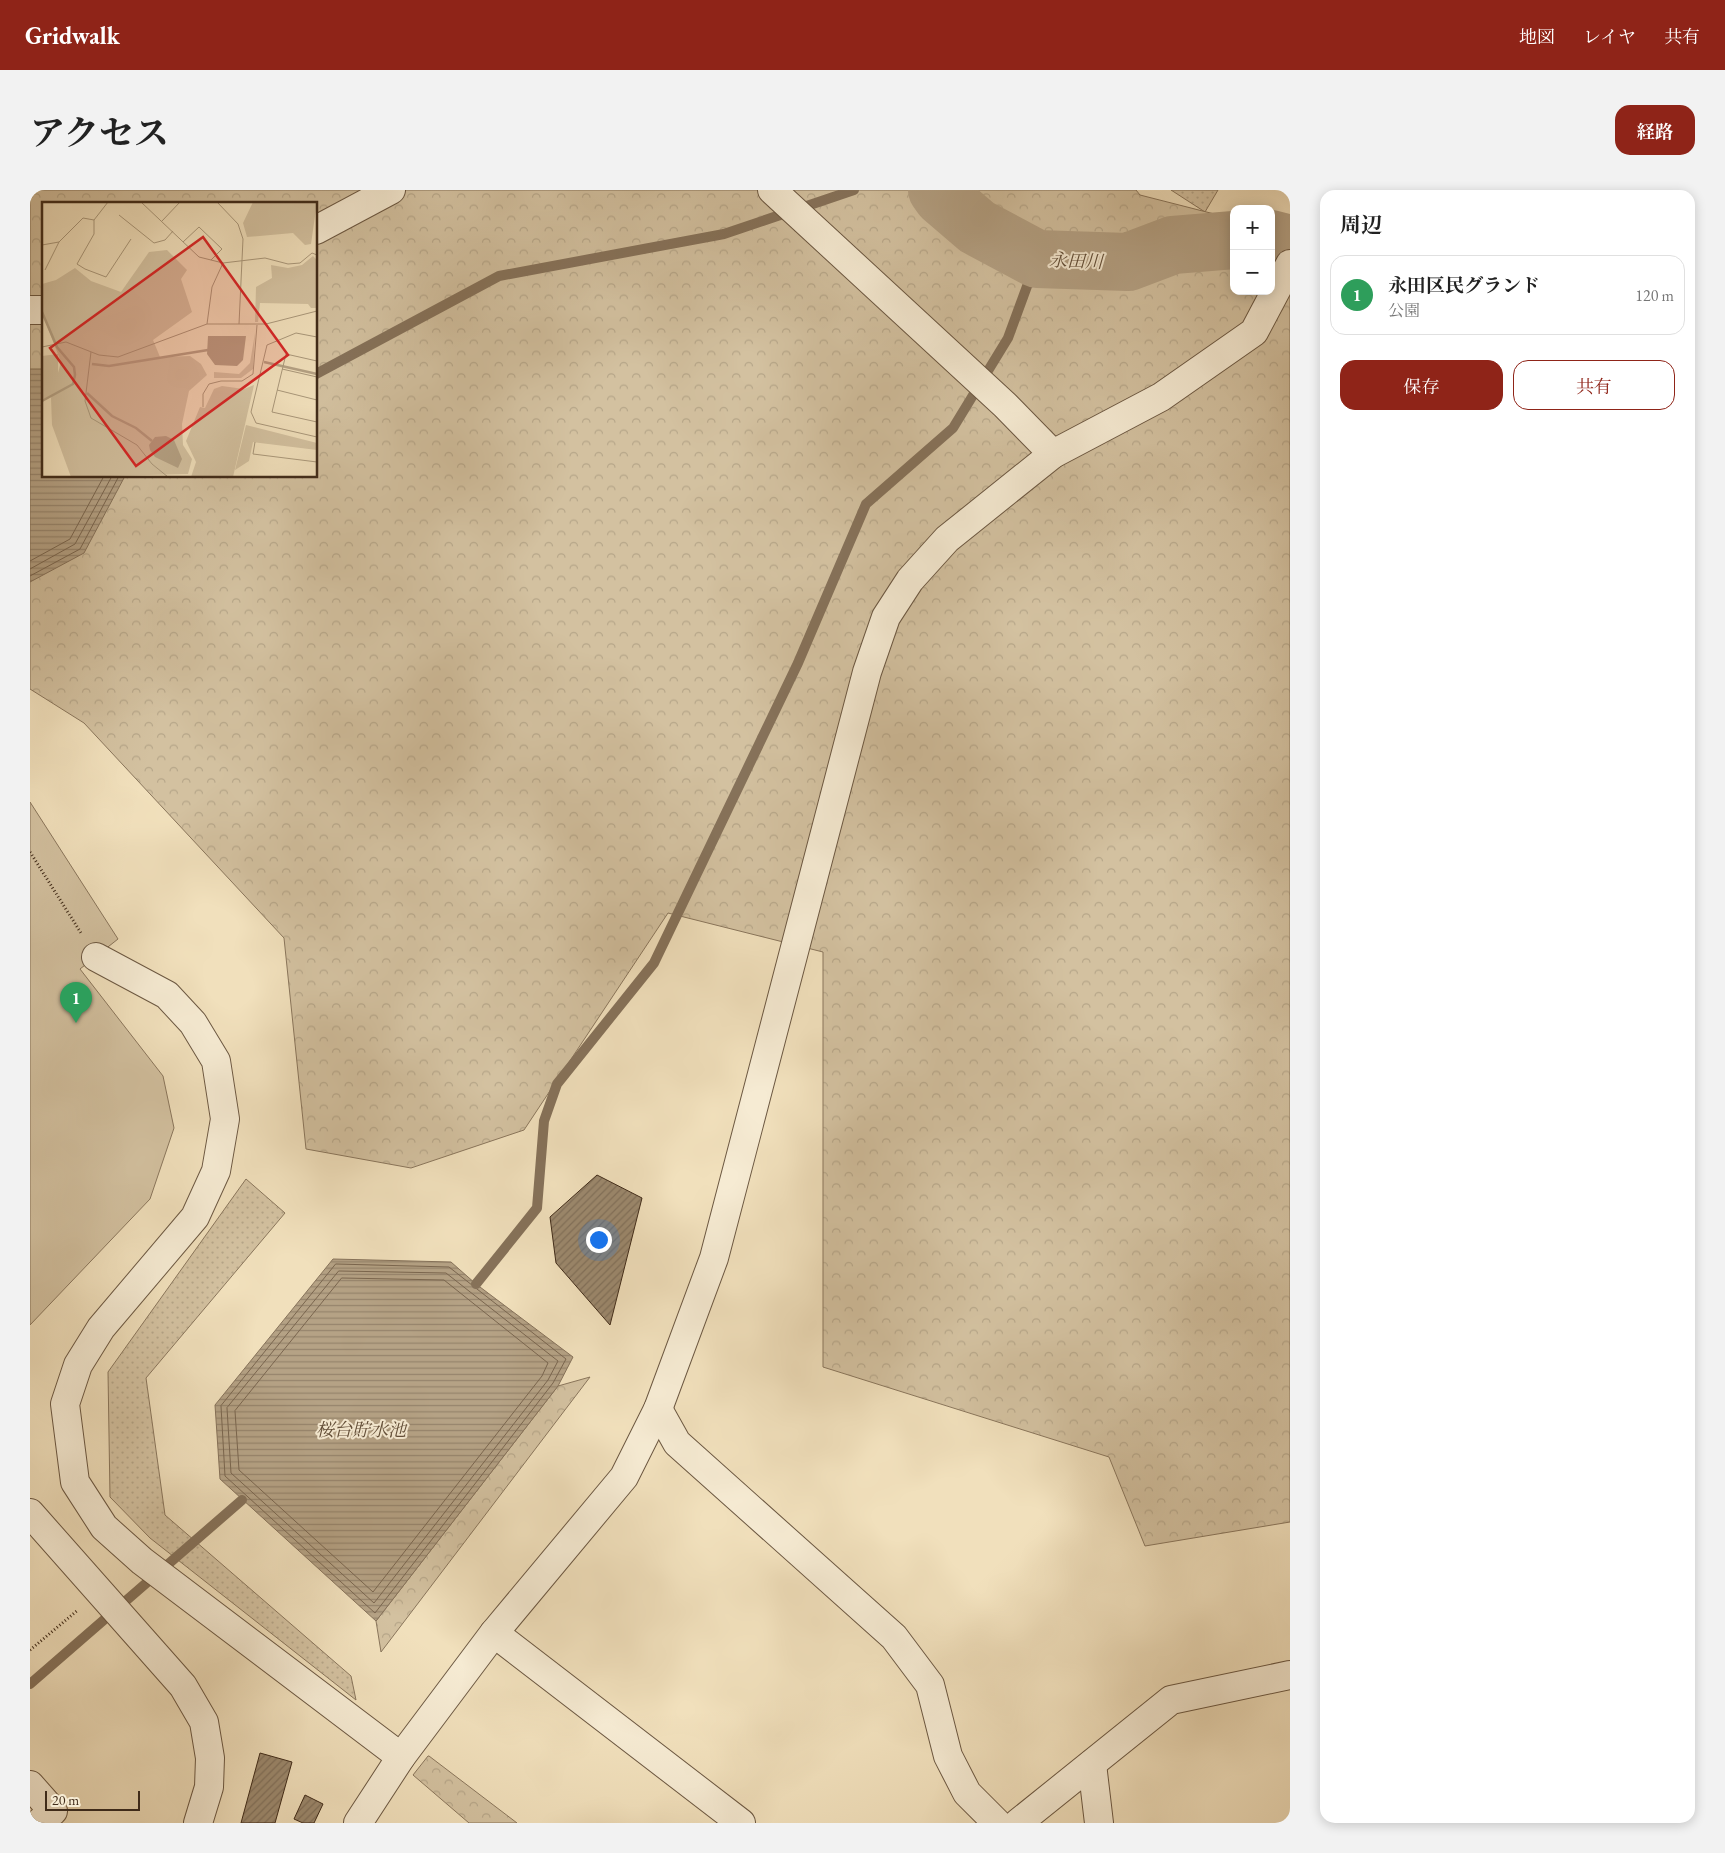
<!DOCTYPE html>
<html lang="ja">
<meta charset="utf-8">
<style>
:root{--surface:#fff;--page:#f2f2f2;--text:#222;--muted:#767676;--line:#e0e0e0;--accent:#8f2418}
body{margin:0;font-family:"EB Garamond","Noto Serif JP",serif;background:var(--page);color:var(--text)}
.controls{position:absolute;right:15px;top:15px;display:grid;overflow:hidden;border-radius:10px;box-shadow:0 2px 12px #0003}
.controls button{width:45px;height:45px;display:grid;place-items:center;padding:0;border:0;border-bottom:1px solid var(--line);background:var(--surface);color:var(--text);font:25px sans-serif}
.scale{position:absolute;left:15px;bottom:12px;width:95px;box-sizing:border-box;padding-left:5px;border:2px solid #402b19;border-top:0;font-size:14px;line-height:18px;white-space:nowrap;color:#402b19;-webkit-text-stroke:4px #f6ebd3;paint-order:stroke}
.you{position:absolute;left:568px;top:1049px;width:18px;height:18px;margin:-12px;border:4px solid #fff;border-radius:50%;background:#1a73e8;box-shadow:0 0 0 8px #1a73e833}
.badge{display:grid;place-items:center;width:32px;height:32px;border-radius:50%;background:var(--accent);color:#fff;font-size:16px;font-weight:700}
.pin{position:absolute;translate:-50% -41px;filter:drop-shadow(0 1px 2px #0008)}
.pin::after{content:'';position:absolute;top:26px;width:18px;height:15px;background:inherit;clip-path:polygon(0 0,100% 0,50% 100%)}
.list{margin:0;padding:0;list-style:none}
h2{display:flex;justify-content:space-between;align-items:center;height:65px;margin:0;padding:0 20px;font-size:21px}
h2 small{font-size:16px;font-weight:400;color:var(--muted)}
.list li{display:grid;grid-template-columns:32px 1fr auto;gap:15px;align-items:center;box-sizing:border-box;height:80px;margin:0 10px 10px;padding:0 10px;border:1px solid var(--line);border-radius:15px}
.list b{display:block;font-size:19px;white-space:nowrap}
.list p{margin:0;font-size:16px;white-space:nowrap;color:var(--muted)}
.list em{font-size:16px;font-style:normal;color:var(--muted)}
.actions{display:flex;gap:10px;padding:15px 20px}
.actions a{flex:1;padding:11px 0;border:1px solid var(--accent);border-radius:15px;text-align:center;font-size:18px;color:var(--accent)}
.actions .main{background:var(--accent);color:#fff}
.map{position:relative;flex:none;width:1260px;height:1633px;overflow:hidden;border-radius:15px}
header{display:flex;align-items:center;gap:30px;box-sizing:border-box;height:70px;padding:0 25px;background:var(--accent);color:#fff}
header strong{font-size:24px}
nav{display:flex;gap:28px;margin-inline-start:auto;font-size:18px}
.intro{display:flex;align-items:center;justify-content:space-between;box-sizing:border-box;height:120px;padding:0 30px}
h1{margin:0;font-size:35px}
.button{padding:12px 22px;border-radius:15px;background:var(--accent);color:#fff;font-size:18px;font-weight:700}
main{display:flex;gap:30px;padding:0 30px}
aside{flex:1;background:var(--surface);border-radius:15px;box-shadow:0 2px 12px #0003}
.map>svg:first-child{display:block}
</style>
<header>
<strong>Gridwalk</strong>
<nav><a>地図</a><a>レイヤ</a><a>共有</a></nav>
</header>
<div class="intro"><h1>アクセス</h1><a class="button">経路</a></div>
<main>
<div class="map">
<svg width="1260" height="1633" viewBox="0 0 1260 1633">
<defs>
<pattern id="grass-dots" width="8" height="8" patternUnits="userSpaceOnUse" patternTransform="scale(1.25)"><rect width="8" height="8" fill="#d3c1a0"/><path d="M2 2h.1M6 6h.1" fill="none" stroke="#b6a689" stroke-width="1.8" stroke-linecap="round"/></pattern>
<pattern id="forest-crowns" width="20" height="18" patternUnits="userSpaceOnUse" patternTransform="scale(1.25)"><rect width="20" height="18" fill="#d3c1a0"/><path d="M2 6a3 3 0 1 1 6 0M12 15a3 3 0 1 1 6 0" fill="none" stroke="#b6a689"/></pattern>
<pattern id="water-rules" width="6" height="5" patternUnits="userSpaceOnUse" patternTransform="scale(1.25)"><rect width="6" height="5" fill="#b5a285"/><path d="M0 2.5h6" fill="none" stroke="#95846c"/></pattern>
<pattern id="building-hatch" width="6" height="6" patternUnits="userSpaceOnUse" patternTransform="scale(1.25)"><rect width="6" height="6" fill="#9c896e"/><path d="M-1 1l2-2M0 6l6-6M5 7l2-2" fill="none" stroke="#81705a"/></pattern>
</defs>
<rect width="100%" height="100%" fill="#f1e0bc"/>
<filter id="stains"><feTurbulence type="fractalNoise" baseFrequency=".004" numOctaves="4"/><feColorMatrix values="0 0 0 0 .2 0 0 0 0 .09 0 0 0 0 .02 0 0 0 .5 -.17"/></filter>
<radialGradient id="worn" r=".72"><stop offset=".6" stop-color="#630" stop-opacity="0"/><stop offset="1" stop-color="#630" stop-opacity=".3"/></radialGradient>
<g fill="url(#grass-dots)" stroke="#8a765c">
<path d="M1141 0H1188L1175 22Z"/>
<path d="M216 989 255 1023 116 1188 135 1325 321 1486 326 1510 120 1348 80 1307 78 1182Z"/>
</g>
<g fill="url(#forest-crowns)" stroke="#8a765c" fill-rule="evenodd">
<path d="M0 0H1106L1110 5 1204 29V101H1241V39L1260 44V1332L1115 1356 1079 1267 793 1177V762L638 723 494 940 381 978 276 959 254 748 54 533 0 499ZM14 14H286V286H14Z"/>
<path d="M560 1187 351 1462 346 1431 528 1196Z"/>
<path d="M398 1566H399L487 1633H439L383 1585Z"/>
</g>
<path fill="#d3c1a0" stroke="#8a765c" d="M0 612 88 749 50 779 133 886 144 938 120 1009 0 1135Z"/>
<g fill="url(#water-rules)" stroke="#86725a">
<path d="M0 179H14V286H95L54 363 0 392Z"/>
<path d="M303 1069 421 1072 446 1094 543 1167 528 1196 346 1431 190 1289 185 1215Z"/>
</g>
<g fill="none" stroke-linecap="round" stroke-linejoin="round">
<g stroke="#7a664f" stroke-width="1">
<path d="M0 371 40 349 74 286"/>
<path d="M0 379 45 354 82 286"/>
<path d="M0 386 50 359 89 286"/>
<path d="M306 1074 419 1077 536 1169 523 1193 345 1423 195 1286 191 1216Z"/>
<path d="M309 1081 416 1083 528 1171 518 1190 344 1413 201 1283 197 1218Z"/>
<path d="M312 1088 414 1090 518 1173 512 1186 343 1402 209 1280 205 1221Z"/>
</g>
<g stroke="#86725a" stroke-width="10">
<path d="M286 184 469 86 694 44 824 0"/>
<path d="M446 1094 507 1018 514 931 527 894 624 773 768 473 836 314 923 238 978 148 1007 69"/>
<path d="M0 1494 212 1310"/>
</g>
<g stroke="#b5a285" stroke-width="58">
<path d="M907 0 912 7 947 37 1007 69 1098 72 1143 55 1204 50"/>
<path d="M1241 49 1260 54"/>
</g>
</g>
<g fill="url(#building-hatch)" stroke="#402b19">
<path d="M567 985 612 1008 580 1135 526 1073 520 1027Z"/>
<path d="M230 1563 262 1572 245 1633H211Z"/>
<path d="M275 1605 293 1614 284 1633H273L264 1629Z"/>
</g>
<g fill="none" stroke-linecap="round" stroke-linejoin="round">
<defs>
<g id="minor">
<path d="M742 0 975 215 1023 264"/>
<path d="M286 40 361 0"/>
<path d="M0 120H14"/>
<path d="M66 767 137 805 163 833 186 871 195 929 186 981 165 1027 71 1138 48 1175 35 1214 45 1292 74 1337 112 1371 371 1567"/>
<path d="M628 1219 647 1253 864 1447 900 1495 918 1566 937 1603 967 1633"/>
<path d="M0 1323 153 1496 174 1532 180 1568 179 1597 168 1633"/>
<path d="M464 1443 711 1633"/>
<path d="M1062 1574 1069 1633"/>
<path d="M0 1595 23 1621 9 1633"/>
<path d="M328 1633 371 1567 464 1443 594 1287 628 1219 684 1068 837 482 856 427 880 390 917 349 1023 264 1131 207 1224 142 1260 74"/>
<path d="M988 1633 1141 1510 1260 1485"/>
</g>
</defs>
<use href="#minor" stroke="#6c5842" stroke-width="30"/>
<g stroke="#402b19" stroke-width="3" stroke-dasharray="1 2.5" stroke-linecap="butt">
<path d="M0 662 51 743"/>
<path d="M0 1460 48 1420"/>
</g>
<use href="#minor" stroke="#f6ebd3" stroke-width="28"/>
</g>
<g text-anchor="middle" stroke-width="4" stroke-linejoin="round" paint-order="stroke">
<g font-size="18" font-style="italic" fill="#634f39" stroke="#f6ebd3">
<text transform="translate(1046 71) rotate(2)" y="6">永田川</text>
<text x="331" y="1246">桜台貯水池</text>
</g>
</g>
<g transform="translate(12 12)">
<rect width="275" height="275" fill="#f1e0bc"/>
<path d="M213 131 211 167 199 176H172V170L197 172 208 161ZM16 152V190L0 198V154Z" fill="#d3c1a0"/>
<path d="M211 0H275L269 42 263 43 251 31 205 35 201 21ZM125 48 145 68 139 77 150 110 111 138 118 155 148 154 159 162 165 173 147 189 140 222 141 243 150 257 146 272 29 275 10 223 9 196 19 160 0 111V82L14 78 33 66 49 79 79 90 107 50ZM271 54 275 58V106H269L266 102 218 101 216 120H213L214 85 230 76 229 63 246 66 260 63ZM204 223 275 241V248L211 240 207 259 193 268Z" fill="#d3c1a0"/>
<path d="M212 183 191 275H149L154 260 144 239 158 205 163 206 172 187 180 184 202 187Z" fill="#d3c1a0"/>
<path d="M166 134H204L201 158 195 164 173 163 165 152ZM124 234 132 238 140 257 136 266 113 255 108 248 107 243 113 235Z" fill="#b5a285"/>
<path fill="none" stroke="#b5a285" stroke-width="2.5" d="M0 110 15 145 32 165 33 173 31 182 0 199M222 160 275 172M50 162 67 164 166 148M45 191 70 214 94 226 110 239"/>
<path fill="none" stroke="#aa987b" stroke-width="1" d="M99 0 157 55 181 61 223 56 246 62 258 61 270 51 275 53M175 0 196 22 201 37 197 122M77 13 112 41 123 38 131 29M52 18V32L35 62 43 67 64 75 89 37M120 19 138 0M141 40 157 25 180 47 169 58M0 43 17 40 41 16 52 18 66 0M3 68 17 40M165 122 170 85 181 61M275 135 254 131 225 143 209 210 214 221 275 235M0 145 24 140 57 153 76 155 165 122H224L275 109M49 150 43 199 49 216 95 243 110 262 126 275M275 159 244 152 230 210 275 220M240 167 275 175M235 188 275 198M161 205V192L167 182 179 179H200L211 172 215 123M213 240 211 252 275 260"/>
<path fill="#d62828" fill-opacity="0.15" stroke="#d62828" stroke-width="2.5" d="M161 35 246 153 94 264 8 146Z"/>
<rect width="275" height="275" fill="none" stroke="#402b19" stroke-width="2.5"/>
</g>
<rect width="100%" height="100%" filter="url(#stains)"/>
<rect width="100%" height="100%" fill="url(#worn)"/>
</svg>
<div class="controls">
<button>+</button>
<button>−</button>
</div>
<div class="scale">20 m</div>
<div class="you"></div>
<div class="pin badge" style="left:46px;top:833px;background:#2e9e5b">1</div>
</div>
<aside>
<h2>周辺<small></small></h2>
<ul class="list">
<li><span class="badge" style="background:#2e9e5b">1</span><div><b>永田区民グランド</b><p>公園</p></div><em>120 m</em></li>
</ul>
<div class="actions"><a class="main">保存</a><a>共有</a></div>
</aside>
</main>
